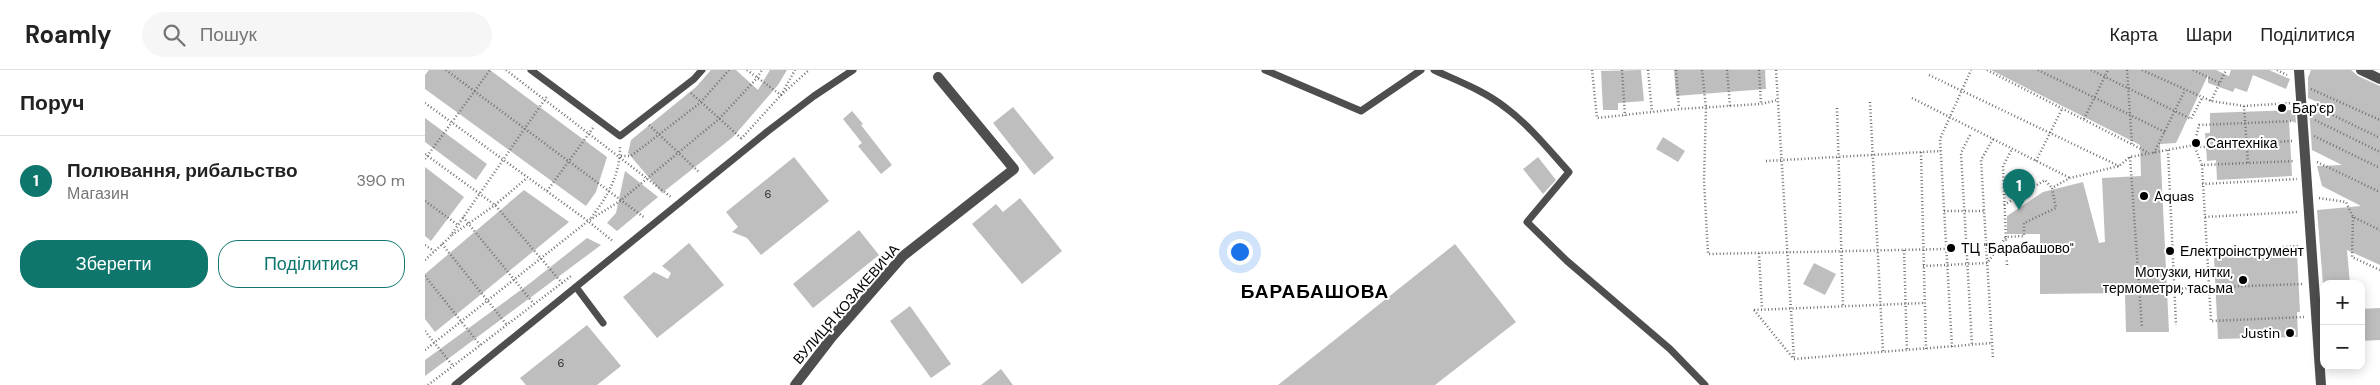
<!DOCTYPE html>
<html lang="uk">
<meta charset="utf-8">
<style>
:root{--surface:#fff;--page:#f6f6f6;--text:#222;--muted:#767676;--line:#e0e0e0;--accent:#0f766e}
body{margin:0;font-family:"DM Sans",sans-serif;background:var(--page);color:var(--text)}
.controls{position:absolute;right:15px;bottom:15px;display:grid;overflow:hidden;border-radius:10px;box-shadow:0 2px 12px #0003}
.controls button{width:45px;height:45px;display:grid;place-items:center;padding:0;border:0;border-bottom:1px solid var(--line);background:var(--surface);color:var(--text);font:25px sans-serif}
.you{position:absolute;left:814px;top:181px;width:18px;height:18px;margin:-12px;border:4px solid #fff;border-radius:50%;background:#1a73e8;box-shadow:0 0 0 8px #1a73e833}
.badge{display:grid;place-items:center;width:32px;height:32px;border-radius:50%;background:var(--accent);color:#fff;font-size:16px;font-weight:700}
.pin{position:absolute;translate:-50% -41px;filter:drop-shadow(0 1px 2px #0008)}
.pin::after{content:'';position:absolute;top:26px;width:18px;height:15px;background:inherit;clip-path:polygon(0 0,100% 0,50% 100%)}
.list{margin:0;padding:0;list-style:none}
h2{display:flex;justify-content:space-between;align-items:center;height:65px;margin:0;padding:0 20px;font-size:21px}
h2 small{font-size:16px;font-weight:400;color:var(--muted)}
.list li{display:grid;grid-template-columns:32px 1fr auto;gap:15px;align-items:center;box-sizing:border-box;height:90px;padding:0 20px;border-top:1px solid var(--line)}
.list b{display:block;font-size:19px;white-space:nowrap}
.list p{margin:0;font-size:16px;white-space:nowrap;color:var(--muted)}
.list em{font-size:16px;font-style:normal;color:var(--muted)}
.actions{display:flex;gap:10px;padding:15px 20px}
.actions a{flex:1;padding:11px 0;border:1px solid var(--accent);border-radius:20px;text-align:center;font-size:18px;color:var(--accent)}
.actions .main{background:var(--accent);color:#fff}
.icon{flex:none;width:28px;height:28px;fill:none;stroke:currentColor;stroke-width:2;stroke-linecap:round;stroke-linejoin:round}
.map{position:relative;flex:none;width:1955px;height:315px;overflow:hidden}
header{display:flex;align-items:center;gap:30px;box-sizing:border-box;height:70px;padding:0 25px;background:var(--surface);border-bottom:1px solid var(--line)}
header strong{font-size:24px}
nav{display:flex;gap:28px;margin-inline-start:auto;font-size:18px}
.search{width:350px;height:45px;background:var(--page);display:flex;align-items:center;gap:12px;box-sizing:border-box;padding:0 18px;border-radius:28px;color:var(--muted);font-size:19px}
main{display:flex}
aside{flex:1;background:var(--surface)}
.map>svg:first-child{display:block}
</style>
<header>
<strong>Roamly</strong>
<div class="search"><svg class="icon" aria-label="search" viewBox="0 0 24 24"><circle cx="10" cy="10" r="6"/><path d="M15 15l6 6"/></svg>Пошук</div>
<nav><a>Карта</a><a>Шари</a><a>Поділитися</a></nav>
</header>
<main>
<aside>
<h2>Поруч<small></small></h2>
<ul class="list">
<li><span class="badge">1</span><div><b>Полювання, рибальство</b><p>Магазин</p></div><em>390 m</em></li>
</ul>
<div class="actions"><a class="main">Зберегти</a><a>Поділитися</a></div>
</aside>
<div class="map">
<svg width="1955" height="315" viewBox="0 0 1955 315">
<rect width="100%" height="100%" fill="#fff"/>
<g fill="#bebebe">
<path d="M4 0H65L182 87 171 122 161 136 0 19V5Z"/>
<path d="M286 0H311L333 20 345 0H362L353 15 308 67 237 123 203 83 206 70 271 17Z"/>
<path d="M1216 0 1219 31 1193 33V40H1178L1176 1Z"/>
<path d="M1249 0H1340L1341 19 1251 26Z"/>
<path d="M1566 0H1791L1804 6 1806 0H1844L1865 9 1861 19 1828 5 1822 22 1810 18 1808 22 1783 13V5L1751 73 1735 74 1744 262H1701L1700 223 1615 224V164H1582V146L1618 122 1658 112 1674 173 1680 172 1677 108 1716 106 1715 75Z"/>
<path d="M1886 0H1926L1933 6 1955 16V195L1922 180 1925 214H1898L1892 140 1936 136 1897 116 1892 96 1917 95 1887 80 1884 39 1906 38 1883 28V8Z"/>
<path d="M588 37 629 88 609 105 568 53Z"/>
<path d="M1870 40 1871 53 1864 50 1867 106 1792 110 1791 90 1782 91 1780 63H1785V43Z"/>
<path d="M427 41 438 54 436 55 467 95 456 104 433 76 437 73 418 49Z"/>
<path d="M0 48 62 94 51 110 0 72Z"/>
<path d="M1238 67 1260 81 1253 92 1231 79Z"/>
<path d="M369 87 404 131 336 185 322 168 307 162 313 157 301 142Z"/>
<path d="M1113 87 1131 110 1118 124 1098 99Z"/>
<path d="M0 97 39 127 6 171 0 166Z"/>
<path d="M200 101 233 127 192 161 182 153 191 143Z"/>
<path d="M99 120 144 152 10 262 0 249V204Z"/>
<path d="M595 128 637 181 597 214 547 154 571 134 578 142Z"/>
<path d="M434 160 454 185 388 238 368 214Z"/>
<path d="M162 168 176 175 0 306V290L104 214Z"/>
<path d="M264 173 299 215 232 268 198 227 229 202 243 209 246 203 237 196Z"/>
<path d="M1030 174 1091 252 1010 315H853Z"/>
<path d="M1872 182 1875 242H1872L1873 267 1793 269 1789 187Z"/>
<path d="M1389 193 1411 204 1400 225 1378 214Z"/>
<path d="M485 236 526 294 506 308 465 251Z"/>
<path d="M1955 238V270L1936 271V239Z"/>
<path d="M162 255 196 296 172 315H101L95 308Z"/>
<path d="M576 299 588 315H556Z"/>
</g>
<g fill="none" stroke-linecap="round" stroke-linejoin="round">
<g stroke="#707070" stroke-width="2.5" stroke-dasharray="1 2.5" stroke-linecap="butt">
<path d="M21 0 220 148"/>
<path d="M81 0 246 127"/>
<path d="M322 0 356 25 384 0"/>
<path d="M1167 0 1172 48 1254 39 1336 34 1353 30"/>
<path d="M1197 0 1200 46"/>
<path d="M1223 0 1227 42"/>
<path d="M1251 0 1254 38"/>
<path d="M1277 0 1281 38 1279 110 1283 184 1521 179"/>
<path d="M1302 0 1305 36"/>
<path d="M1334 0 1336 34"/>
<path d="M1351 0 1369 289"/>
<path d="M1562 0 1724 83"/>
<path d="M1613 0 1740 62"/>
<path d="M1666 0 1766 49 1777 28"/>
<path d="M1702 0 1707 74"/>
<path d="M1717 0 1786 31 1819 36 1866 33"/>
<path d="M1768 0 1795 13"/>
<path d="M1852 0 1862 5"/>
<path d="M1504 5 1694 96"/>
<path d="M1886 19 1955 50"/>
<path d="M266 23 316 68"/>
<path d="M1487 28 1645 108"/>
<path d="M1786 31 1801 0"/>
<path d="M1445 32 1458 283"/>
<path d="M0 33 163 151 189 172"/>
<path d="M1819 36 1823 93"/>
<path d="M1889 36 1955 68"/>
<path d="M1412 38 1418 236"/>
<path d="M1659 49 1683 0"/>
<path d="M1890 50 1955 82"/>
<path d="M224 55 275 103"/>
<path d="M1545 65 1536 83 1547 275"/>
<path d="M1889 66 1955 98"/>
<path d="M316 69 356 25 370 0"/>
<path d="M1568 69 1556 90 1568 289"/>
<path d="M1867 71 1777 77 1769 75 1774 55 1868 51"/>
<path d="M1743 80 1751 255"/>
<path d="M1496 82 1501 279"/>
<path d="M1729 83 1760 20"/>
<path d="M0 84 70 135 137 213"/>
<path d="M196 86H206L275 33 304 0"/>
<path d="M1705 87 1717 258"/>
<path d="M0 89 65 0"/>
<path d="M1341 91 1516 81"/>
<path d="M1611 91 1637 39"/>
<path d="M1892 92 1955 122"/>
<path d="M1777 95 1786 251 1879 247"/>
<path d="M1777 114 1872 109"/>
<path d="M122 121 168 58"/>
<path d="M1894 128 1921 132 1928 147 1955 160"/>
<path d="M0 131 33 155"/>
<path d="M1579 135 1620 110 1627 118"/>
<path d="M1519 141H1559"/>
<path d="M38 147 109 234"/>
<path d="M1780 147 1872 142"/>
<path d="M1928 147 1927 187 1955 200"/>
<path d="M166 148C183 125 195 106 195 76"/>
<path d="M27 165 70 135 102 108"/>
<path d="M17 174 82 255"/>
<path d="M0 175 9 181"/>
<path d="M1479 180 1482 281"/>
<path d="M1781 182 1874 176"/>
<path d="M1334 183 1337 239"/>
<path d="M0 190 24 168 123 25"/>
<path d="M1582 195 1578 96 1587 79"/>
<path d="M1498 196 1562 193 1581 167 1599 166V153L1631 138 1627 118 1645 108 1694 96 1705 87 1769 75 1777 95 1870 91"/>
<path d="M0 206 55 275"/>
<path d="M1715 220 1877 214"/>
<path d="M1329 240 1499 233"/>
<path d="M1329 240 1368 288"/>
<path d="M0 261 28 296"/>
<path d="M1527 277 1515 69 1546 0"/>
<path d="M0 280 163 151 195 131 294 49 332 8 337 0"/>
<path d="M1369 289 1567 273"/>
<path d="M3 315 146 206"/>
</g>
<g stroke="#4e4e4e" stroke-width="7">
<path d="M106 0 195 66 269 9 277 0"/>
<path d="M840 0 936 41 996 0"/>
<path d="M1009 0C1033 11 1060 21 1081 38 1105 56 1124 80 1144 102L1102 152 1142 191 1245 279 1280 315"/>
<path d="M151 217 178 253"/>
<path d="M30 315 343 61 389 26 428 0"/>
</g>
<g stroke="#4e4e4e" stroke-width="10">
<path d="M1874 0 1896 315"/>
<path d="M1936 0 1955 9"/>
<path d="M370 315 407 267 478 186 589 99 513 7"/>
</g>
</g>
<g fill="#000" stroke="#fff" stroke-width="2">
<circle cx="1857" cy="38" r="5"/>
<circle cx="1771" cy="73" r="5"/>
<circle cx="1719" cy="126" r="5"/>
<circle cx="1526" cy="178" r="5"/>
<circle cx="1745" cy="181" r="5"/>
<circle cx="1818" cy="210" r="5"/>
<circle cx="1865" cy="263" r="5"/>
</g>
<g text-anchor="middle" stroke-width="4" stroke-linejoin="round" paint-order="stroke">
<g font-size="11" fill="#303030">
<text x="343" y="128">6</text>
<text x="136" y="297">6</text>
</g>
<g font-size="14" fill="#000" stroke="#fff" text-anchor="start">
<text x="1867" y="43">Бар'єр</text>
<text x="1781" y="78">Сантехніка</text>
<text x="1729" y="131">Aquas</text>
<text x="1536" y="183">ТЦ "Барабашово"</text>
<text x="1755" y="186">Електроінструмент</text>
<text x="1808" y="207" text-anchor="end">Мотузки, нитки,<tspan x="1808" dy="16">термометри, тасьма</tspan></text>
<text x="1855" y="268" text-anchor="end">Justin</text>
</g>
<g font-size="14" fill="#000" stroke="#fff">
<text transform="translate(421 234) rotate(-49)" y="5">ВУЛИЦЯ КОЗАКЕВИЧА</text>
</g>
<g font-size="19" font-weight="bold" letter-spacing="1" fill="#000" stroke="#fff">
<text x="890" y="228">БАРАБАШОВА</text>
</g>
</g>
</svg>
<div class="controls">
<button>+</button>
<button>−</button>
</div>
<div class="you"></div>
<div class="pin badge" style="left:1594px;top:140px">1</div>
</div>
</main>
